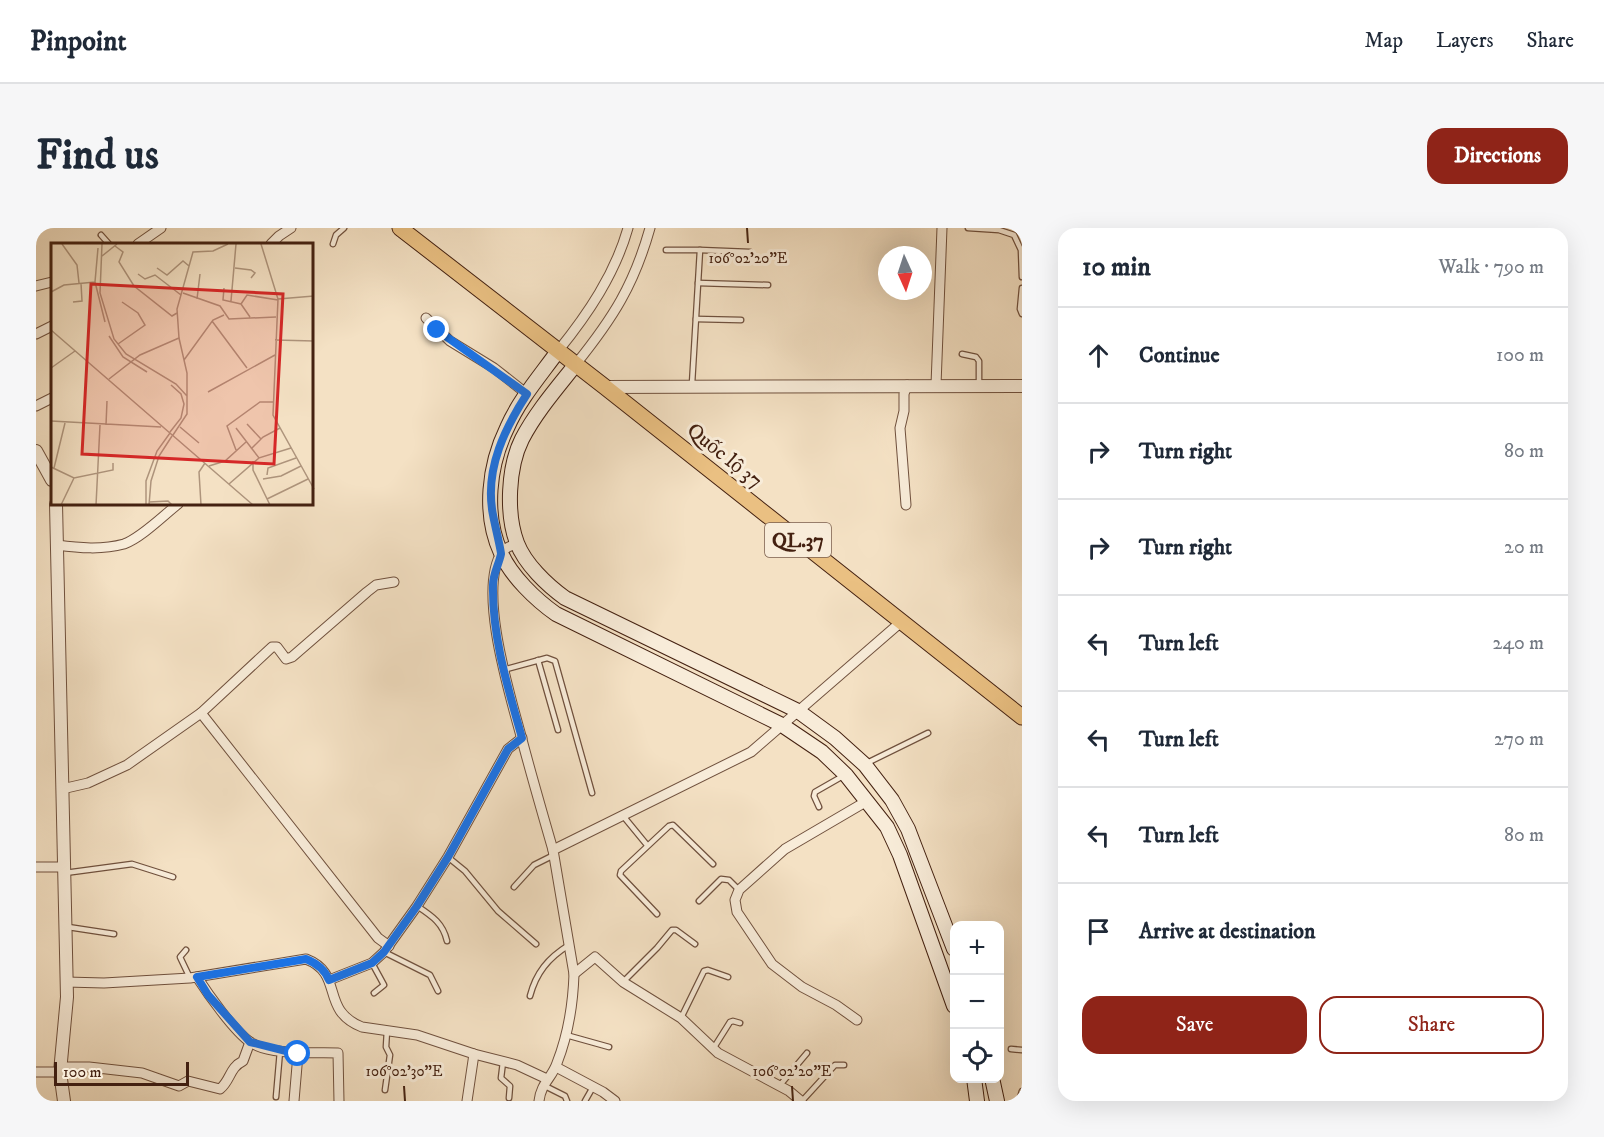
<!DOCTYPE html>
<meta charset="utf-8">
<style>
:root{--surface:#fff;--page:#f6f6f7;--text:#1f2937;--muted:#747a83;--line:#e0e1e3;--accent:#8f2418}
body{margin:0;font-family:"IM FELL DW Pica",serif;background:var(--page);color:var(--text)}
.controls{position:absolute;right:18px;bottom:18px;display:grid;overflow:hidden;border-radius:12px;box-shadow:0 6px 24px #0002}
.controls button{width:54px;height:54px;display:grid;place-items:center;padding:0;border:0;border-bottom:2px solid var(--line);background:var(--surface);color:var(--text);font:30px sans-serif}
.compass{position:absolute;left:842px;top:18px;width:54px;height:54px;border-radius:50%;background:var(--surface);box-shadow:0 6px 24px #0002;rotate:177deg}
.scale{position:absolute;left:18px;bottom:15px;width:135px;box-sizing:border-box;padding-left:6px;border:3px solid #442111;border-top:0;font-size:16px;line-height:21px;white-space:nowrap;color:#442111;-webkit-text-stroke:4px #f8ecd9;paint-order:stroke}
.stop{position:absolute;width:18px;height:18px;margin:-14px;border:4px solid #1a73e8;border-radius:50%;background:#fff}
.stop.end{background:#1a73e8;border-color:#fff;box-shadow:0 2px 6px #0008}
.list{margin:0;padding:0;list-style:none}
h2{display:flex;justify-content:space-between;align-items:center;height:78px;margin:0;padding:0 24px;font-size:26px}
h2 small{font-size:20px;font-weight:400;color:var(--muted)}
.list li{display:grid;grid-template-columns:39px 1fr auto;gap:18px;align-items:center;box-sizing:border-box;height:96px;padding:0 24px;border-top:2px solid var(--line)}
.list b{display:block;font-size:22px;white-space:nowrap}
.list em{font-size:20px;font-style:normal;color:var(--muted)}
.actions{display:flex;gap:12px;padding:18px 24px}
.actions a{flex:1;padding:14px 0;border:2px solid var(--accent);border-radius:18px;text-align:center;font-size:21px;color:var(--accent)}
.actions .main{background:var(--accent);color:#fff}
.icon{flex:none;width:33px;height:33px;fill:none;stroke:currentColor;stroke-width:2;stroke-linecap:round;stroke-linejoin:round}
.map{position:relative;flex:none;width:986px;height:873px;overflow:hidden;border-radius:18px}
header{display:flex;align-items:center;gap:36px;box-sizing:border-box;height:84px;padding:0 30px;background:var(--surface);border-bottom:2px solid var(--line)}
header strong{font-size:28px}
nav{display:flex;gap:33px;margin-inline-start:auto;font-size:21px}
.intro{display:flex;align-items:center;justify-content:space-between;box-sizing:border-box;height:144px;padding:0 36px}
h1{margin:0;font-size:42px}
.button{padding:15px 27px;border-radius:18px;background:var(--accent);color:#fff;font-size:21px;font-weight:700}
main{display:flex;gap:36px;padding:0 36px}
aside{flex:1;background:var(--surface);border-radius:18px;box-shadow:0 6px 24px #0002}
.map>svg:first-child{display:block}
</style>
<header>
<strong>Pinpoint</strong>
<nav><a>Map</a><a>Layers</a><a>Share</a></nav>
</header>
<div class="intro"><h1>Find us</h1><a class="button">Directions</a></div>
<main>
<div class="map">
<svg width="986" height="873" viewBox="0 0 986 873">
<rect width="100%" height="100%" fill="#f4e1c4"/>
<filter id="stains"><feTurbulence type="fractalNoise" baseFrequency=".00333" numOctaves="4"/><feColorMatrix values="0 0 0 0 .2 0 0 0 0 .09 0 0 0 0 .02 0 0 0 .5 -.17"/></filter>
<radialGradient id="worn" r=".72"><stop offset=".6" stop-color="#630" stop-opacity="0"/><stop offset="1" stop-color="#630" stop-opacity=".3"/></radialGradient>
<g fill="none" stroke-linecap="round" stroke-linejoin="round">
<defs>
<g id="service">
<path d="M932 0 963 2 978 7 985 22 986 49"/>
<path d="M65 7 73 16"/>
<path d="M297 16 300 7 308 0"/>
<path d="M630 22H664L656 156"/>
<path d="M664 22 714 24"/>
<path d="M662 55 732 57"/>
<path d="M986 60 984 81 986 86"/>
<path d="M660 91 705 92"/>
<path d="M926 126 940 129 943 133V158"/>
<path d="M502 432 522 502"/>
<path d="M467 442 511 430 519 433 556 565"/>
<path d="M831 535 892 505"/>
<path d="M783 579 778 568 779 564 807 548"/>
<path d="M588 589 611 617"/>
<path d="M413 630 429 643 462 683 500 716"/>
<path d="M29 645 96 636 137 649"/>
<path d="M478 659 498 637 518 627"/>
<path d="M663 673 685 651 693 652 703 662"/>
<path d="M381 678C396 688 407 695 411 713"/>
<path d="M621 686 584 647 585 643 633 598 637 597 677 636"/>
<path d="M32 699 78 706"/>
<path d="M150 722 144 729 154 750"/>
<path d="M348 724 394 747 402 763"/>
<path d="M336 735 348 757 338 765"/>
<path d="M587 754 621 720 636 702H640L659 716"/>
<path d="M494 768C500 745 512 730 533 717"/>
<path d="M645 790 668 743 672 742 692 749"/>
<path d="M530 807 573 819"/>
<path d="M677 821 694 794 697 793 704 795"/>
<path d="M975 821 986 822"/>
<path d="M467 834 465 850 474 858 473 870"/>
<path d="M507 857 529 868 531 873"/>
<path d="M744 857 771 825"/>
<path d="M349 862 354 827 350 819 351 802"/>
<path d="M240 869 244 823"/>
<path d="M549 873 557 859"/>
<path d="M766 873 799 837H808"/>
<path d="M983 873 986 863"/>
</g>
<g id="minor">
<path d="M102 16 125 0"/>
<path d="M235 16 243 8 255 0"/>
<path d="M0 58 16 54"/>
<path d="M390 90 414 113 458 140 491 166"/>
<path d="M0 106 16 98"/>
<path d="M522 123C552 86 579 46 592 0"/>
<path d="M540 136C577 90 598 57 614 0"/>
<path d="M900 157 906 0"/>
<path d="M0 178 16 170"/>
<path d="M870 277 864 200 868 183V166L871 157"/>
<path d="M481 315C476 318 469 319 466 324 441 361 474 467 485 508 495 546 506 584 517 622"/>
<path d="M21 317C43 320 66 322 88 316 105 310 128 287 142 276"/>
<path d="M165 485 342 710 353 718"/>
<path d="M26 561 52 555 91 537 165 485 236 419H241L250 431 256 429 331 364 340 357 358 354"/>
<path d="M0 639H28"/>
<path d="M538 746 559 729 587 754 645 790 682 825 753 863 765 873"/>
<path d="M161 749C172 766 198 803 214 814 234 828 279 824 302 825L303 873"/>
<path d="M293 752 336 735 348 724 381 678 412 629 472 521 486 510"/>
<path d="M30 754 68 755 154 750 270 731C309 746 283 782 326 799L381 807 438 826 481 837 511 851"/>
<path d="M821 792 800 777 766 759 736 736 701 684 699 672 703 662 749 621 831 573"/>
<path d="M24 839H53L106 845 143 858 152 853 184 861C195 852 193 840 207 833L214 814"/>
<path d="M520 839 567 864 579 873"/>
<path d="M0 844H24"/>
<path d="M258 873 262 826"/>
<path d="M431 873 438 826"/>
<path d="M503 873C505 855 516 850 521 835 532 807 537 776 538 746L517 622 715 524 865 394"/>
</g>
<g id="tertiary">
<path d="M569 159 986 158"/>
<path d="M0 223 16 252"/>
<path d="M20 276 31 769 24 844 28 873"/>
</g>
<g id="secondary">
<path d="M522 123C504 148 483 172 471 200 453 237 447 286 465 325 475 348 500 372 520 386L746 497 786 524 810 547 851 599 864 627 918 778"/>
<path d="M540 136C521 160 500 184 486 211 472 239 470 286 481 315 489 336 511 357 529 370L762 483 799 510 829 537 856 572 872 601 918 721"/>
<path d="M938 850 941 873"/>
<path d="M956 850 961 873"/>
</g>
<path id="trunk" d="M364 0 569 159 986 489"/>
</defs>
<use href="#service" stroke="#70513e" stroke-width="7"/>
<use href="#minor" stroke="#70513e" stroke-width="11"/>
<use href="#tertiary" stroke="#70513e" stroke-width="14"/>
<use href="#secondary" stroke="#442111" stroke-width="16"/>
<use href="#trunk" stroke="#442111" stroke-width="17"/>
<use href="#service" stroke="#f8ecd9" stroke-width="4.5"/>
<use href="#minor" stroke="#f8ecd9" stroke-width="9"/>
<use href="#tertiary" stroke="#f8ecd9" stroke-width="12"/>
<use href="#secondary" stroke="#f8ecd9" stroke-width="14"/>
<use href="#trunk" stroke="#eac082" stroke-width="15"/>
</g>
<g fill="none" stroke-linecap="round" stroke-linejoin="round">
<path stroke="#1a73e8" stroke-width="8" d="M262 826 214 814 172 767 161 749 270 731C280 735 289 742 293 752L336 735 348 724 381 678 412 629 472 521 486 510C472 460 456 409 457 357 457 346 463 336 465 326 465 321 457 290 456 281 450 239 469 200 491 166L401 102"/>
</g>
<path fill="none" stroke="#442111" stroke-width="2" d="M711 0 712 15M368 858 369 873M756 858 757 873"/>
<g text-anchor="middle" stroke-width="6" stroke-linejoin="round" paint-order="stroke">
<rect fill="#f8ecd9" stroke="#7a5e4d" stroke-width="1.5" x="729" y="295" width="66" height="34" rx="4.5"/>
<g font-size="20" font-weight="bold" fill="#442111">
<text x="762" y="319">QL.37</text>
</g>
<g font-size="21" fill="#442111" stroke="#f8ecd9">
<text transform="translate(689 227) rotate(39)" y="7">Quốc lộ 37</text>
</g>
</g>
<g transform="translate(15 15)">
<rect width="262" height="262" fill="#f4e1c4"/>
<path fill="none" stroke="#ae947c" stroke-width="1.5" d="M11 1 26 22 28 40M51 1 49 50 63 96 75 111 125 141 136 153V171L122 192M210 1 227 56 222 172 263 246M64 3 72 9 68 19 83 43 121 73 126 70M47 5 44 39 54 79M51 13 66 1M106 25 116 32 132 18 138 23M184 25 200 27 204 30 200 35M87 31 94 36 104 32 130 52M173 45 172 57 190 61 199 74M0 49 13 42 44 39M132 50 169 63 178 76 225 74M146 56 149 31M227 56 263 53M180 58 185 1M22 59 31 58 30 40M190 61 196 52 227 57M161 78 196 125M0 87 202 262M58 93 72 114 96 129M128 95 136 130V153M224 97 263 98M67 101 94 82 87 70 71 59M133 117 162 77 173 72M0 125 24 108M58 136 89 112 128 95 126 66 142 9 162 8 177 1M157 149 224 112M0 178 110 184M196 181 210 196M55 182 56 158M129 184 148 200M185 185 208 215 240 205M119 189 130 175 133 161 130 151 120 142M200 206 212 194 229 185M185 207 176 183 209 159H222M202 218V227L219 262M158 223 174 218 195 199M0 224 23 235 62 227V220M3 225 14 180M216 232 217 225 245 215M212 236 230 233 250 223M178 241 208 215M216 256 257 236M98 259 117 258 121 262M10 262 23 235M45 262 49 182M95 262V238L106 208 119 190M98 262 100 238 108 213 121 193M150 262 148 229 154 220"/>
<path fill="#d62828" fill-opacity="0.15" stroke="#d62828" stroke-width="3" d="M40 41 232 51 223 221 31 211Z"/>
<rect width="262" height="262" fill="none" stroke="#442111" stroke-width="3"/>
</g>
<g font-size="15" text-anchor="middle" fill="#442111" stroke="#f8ecd9" stroke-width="6" stroke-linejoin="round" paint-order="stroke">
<text x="712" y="35">106°02'20"E</text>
<text x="368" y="848">106°02'30"E</text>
<text x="756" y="848">106°02'20"E</text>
</g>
<rect width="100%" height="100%" filter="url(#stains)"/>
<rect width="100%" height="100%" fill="url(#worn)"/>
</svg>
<div class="controls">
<button>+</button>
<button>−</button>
<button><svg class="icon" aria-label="locate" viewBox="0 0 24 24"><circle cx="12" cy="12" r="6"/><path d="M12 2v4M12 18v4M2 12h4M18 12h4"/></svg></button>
</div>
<svg class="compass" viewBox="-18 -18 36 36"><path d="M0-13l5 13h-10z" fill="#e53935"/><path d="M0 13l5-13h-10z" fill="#747a83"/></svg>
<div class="scale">100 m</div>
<div class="stop" style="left:262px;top:826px"></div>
<div class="stop end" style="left:401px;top:102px"></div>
</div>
<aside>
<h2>10 min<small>Walk · 790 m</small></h2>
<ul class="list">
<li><svg class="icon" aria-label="ahead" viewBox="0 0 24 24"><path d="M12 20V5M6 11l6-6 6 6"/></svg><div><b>Continue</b></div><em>100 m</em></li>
<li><svg class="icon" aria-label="right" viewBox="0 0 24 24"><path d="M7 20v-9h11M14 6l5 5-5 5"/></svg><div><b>Turn right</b></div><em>80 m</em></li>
<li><svg class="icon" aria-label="right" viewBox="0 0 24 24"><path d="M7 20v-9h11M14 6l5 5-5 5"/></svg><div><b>Turn right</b></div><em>20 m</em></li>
<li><svg class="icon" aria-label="left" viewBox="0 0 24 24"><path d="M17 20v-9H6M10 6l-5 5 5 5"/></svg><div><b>Turn left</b></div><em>240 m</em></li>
<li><svg class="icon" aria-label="left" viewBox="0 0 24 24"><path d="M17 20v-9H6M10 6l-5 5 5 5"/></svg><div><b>Turn left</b></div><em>270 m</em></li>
<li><svg class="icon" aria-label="left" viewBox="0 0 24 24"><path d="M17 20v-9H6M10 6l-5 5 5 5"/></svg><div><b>Turn left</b></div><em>80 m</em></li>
<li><svg class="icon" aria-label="arrive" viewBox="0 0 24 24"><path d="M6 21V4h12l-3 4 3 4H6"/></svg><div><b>Arrive at destination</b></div></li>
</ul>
<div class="actions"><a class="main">Save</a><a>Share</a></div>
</aside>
</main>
